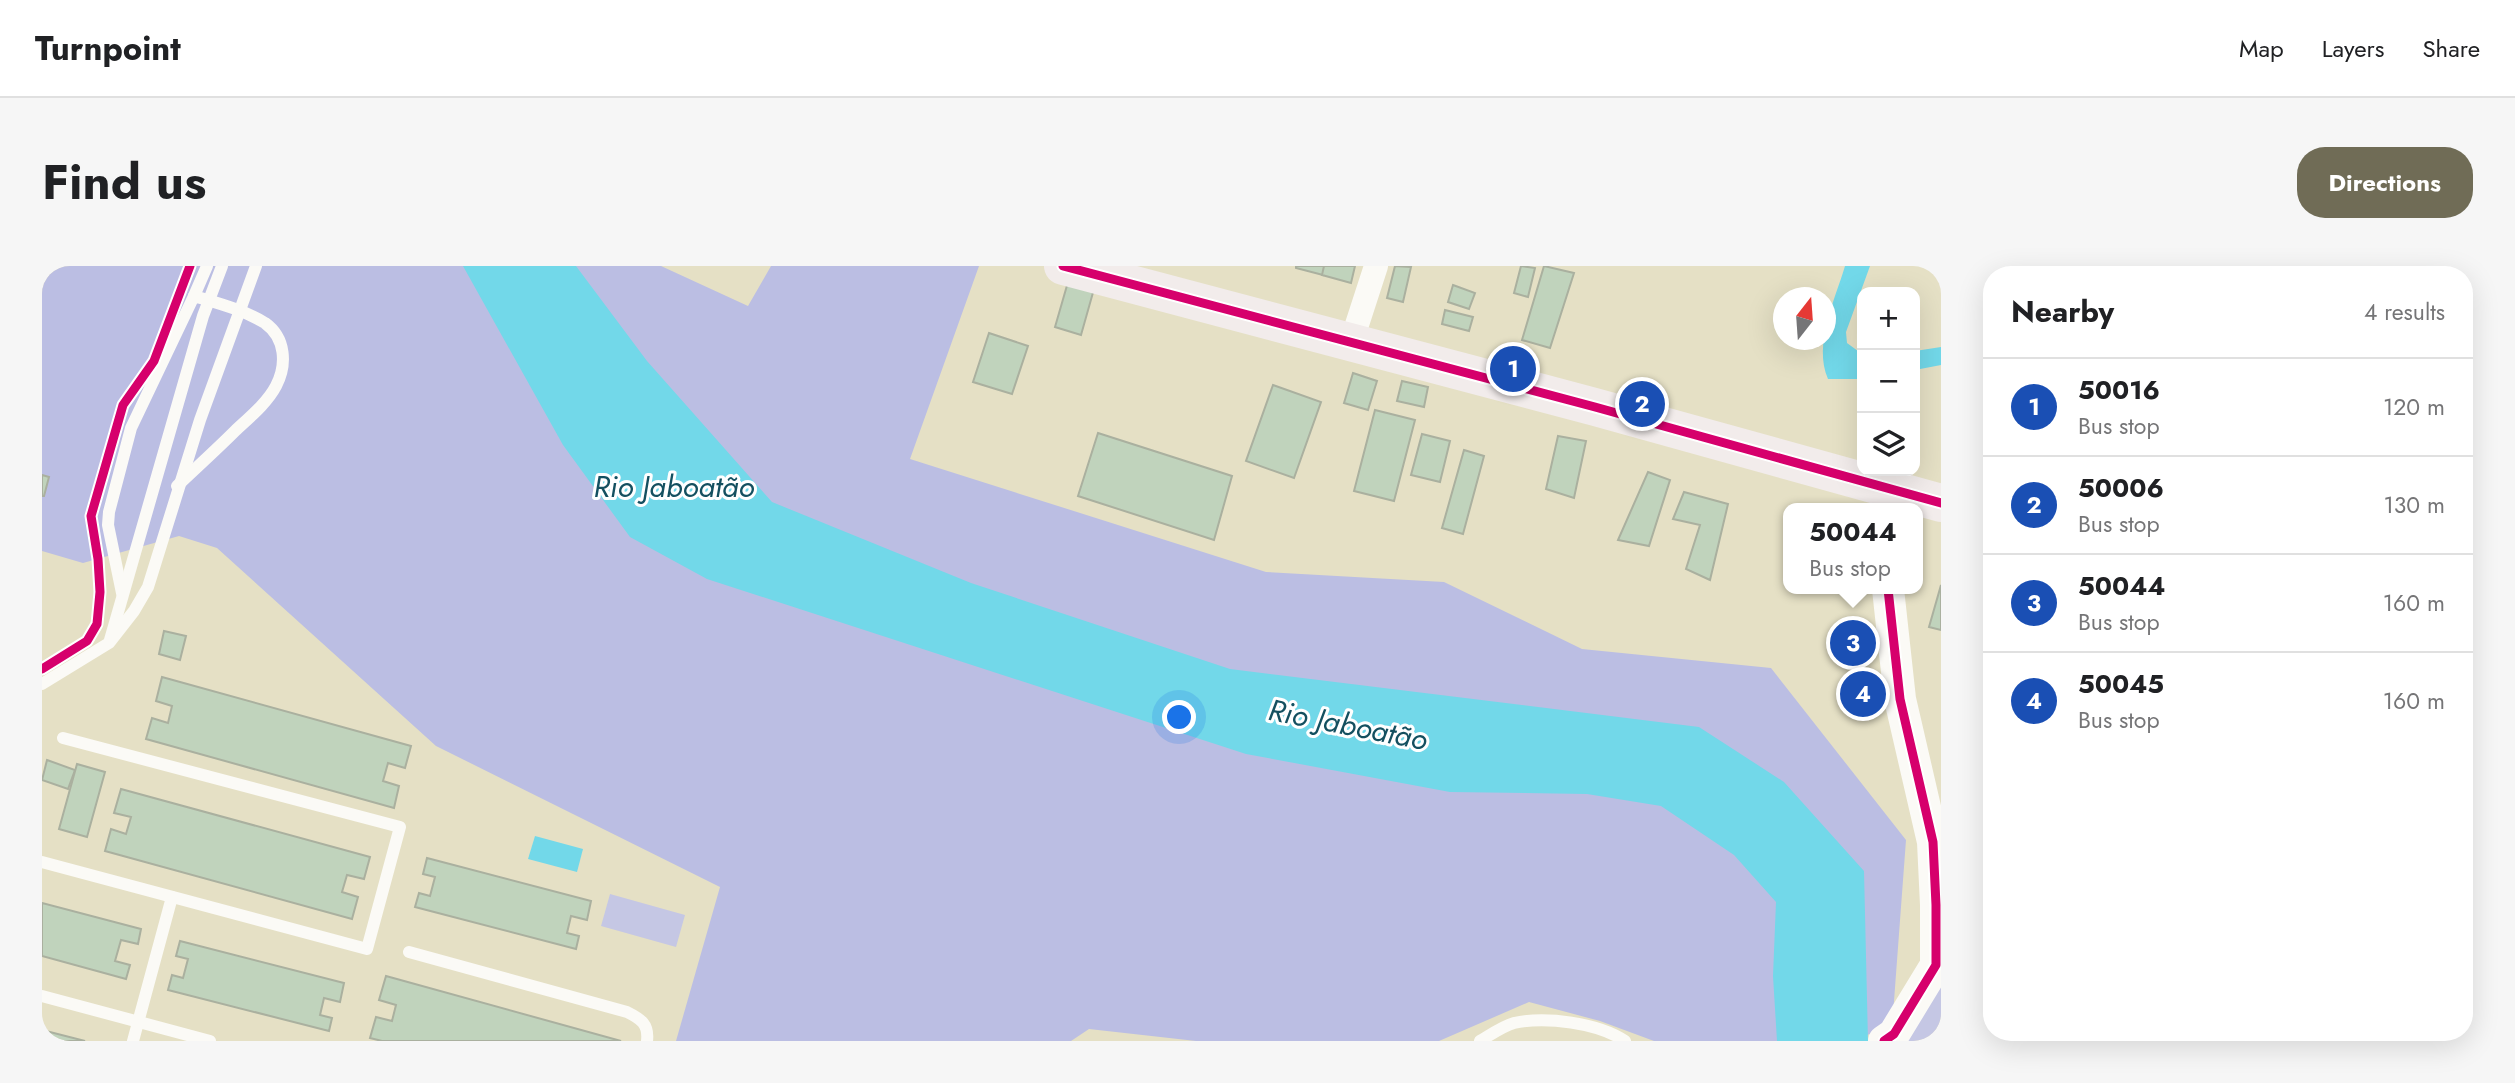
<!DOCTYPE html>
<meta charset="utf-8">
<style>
:root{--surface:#fff;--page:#f6f6f6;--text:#202124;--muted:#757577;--line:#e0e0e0;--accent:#706c56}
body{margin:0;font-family:Jost,sans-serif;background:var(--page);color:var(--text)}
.controls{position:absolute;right:21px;top:21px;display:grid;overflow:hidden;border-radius:14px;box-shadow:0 7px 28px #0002}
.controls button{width:63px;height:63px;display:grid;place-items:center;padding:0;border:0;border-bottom:2px solid var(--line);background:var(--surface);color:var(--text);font:35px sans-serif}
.compass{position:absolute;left:1731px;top:21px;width:63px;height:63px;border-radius:50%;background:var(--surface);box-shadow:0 7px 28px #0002;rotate:17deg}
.you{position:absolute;left:1138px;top:452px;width:24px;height:24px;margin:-18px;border:5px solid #fff;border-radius:50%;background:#1a73e8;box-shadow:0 0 0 10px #1a73e833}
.badge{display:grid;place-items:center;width:46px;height:46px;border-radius:50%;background:var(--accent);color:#fff;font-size:23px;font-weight:700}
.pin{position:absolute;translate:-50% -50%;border:4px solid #fff;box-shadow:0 2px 7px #0006}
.popup{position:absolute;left:1741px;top:237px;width:140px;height:91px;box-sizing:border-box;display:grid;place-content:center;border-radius:14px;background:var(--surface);filter:drop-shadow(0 2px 5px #0005);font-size:23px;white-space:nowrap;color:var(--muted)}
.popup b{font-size:26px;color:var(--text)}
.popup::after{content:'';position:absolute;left:50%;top:100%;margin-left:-14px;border:14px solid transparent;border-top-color:var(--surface)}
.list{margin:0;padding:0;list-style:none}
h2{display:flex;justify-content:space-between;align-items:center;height:91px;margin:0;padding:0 28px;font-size:30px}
h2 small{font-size:23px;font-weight:400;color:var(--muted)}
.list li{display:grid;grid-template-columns:46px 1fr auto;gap:21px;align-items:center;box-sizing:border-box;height:98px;padding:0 28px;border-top:2px solid var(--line)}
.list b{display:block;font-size:26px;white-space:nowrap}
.list p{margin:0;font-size:23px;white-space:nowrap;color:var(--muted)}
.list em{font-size:23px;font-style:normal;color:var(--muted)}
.icon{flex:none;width:38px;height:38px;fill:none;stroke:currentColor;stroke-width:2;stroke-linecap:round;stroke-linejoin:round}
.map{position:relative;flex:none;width:1899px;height:775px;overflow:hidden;border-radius:28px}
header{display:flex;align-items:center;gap:42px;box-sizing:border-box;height:98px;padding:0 35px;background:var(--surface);border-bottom:2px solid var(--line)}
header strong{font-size:33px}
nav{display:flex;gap:38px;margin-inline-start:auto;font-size:24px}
.intro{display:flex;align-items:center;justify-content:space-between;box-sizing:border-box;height:168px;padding:0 42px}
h1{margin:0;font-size:49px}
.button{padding:18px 32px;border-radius:28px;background:var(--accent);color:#fff;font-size:24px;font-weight:700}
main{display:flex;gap:42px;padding:0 42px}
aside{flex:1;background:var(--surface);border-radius:28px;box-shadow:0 7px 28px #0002}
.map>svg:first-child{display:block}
</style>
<header>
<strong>Turnpoint</strong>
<nav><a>Map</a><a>Layers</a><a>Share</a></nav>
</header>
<div class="intro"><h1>Find us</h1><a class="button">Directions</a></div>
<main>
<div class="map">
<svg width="1899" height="775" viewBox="0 0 1899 775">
<rect width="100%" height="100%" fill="#e5e0c5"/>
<g fill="#c5c7e4">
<path d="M568 628 643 649 634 681 559 660Z"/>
<path d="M1899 698V775H1842Z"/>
</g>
<path fill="#bbbee3" d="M0 0H619L706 40 729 0H937L868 193 1224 306 1402 316 1540 383 1729 402 1864 574 1850 762 1803 775H1612L1558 755 1487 736 1397 775H1154L1047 763 1029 775H634L678 621 394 480 175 282 137 270 41 297 0 285Z"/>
<g fill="#72d8e9">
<path d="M421 0H534L605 95 730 236 929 317 1188 403 1657 461 1742 516 1822 605 1826 775H1735L1731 710 1734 636 1692 589 1619 540 1545 528 1408 526 1204 488 665 313 588 271 521 179Z"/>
<path d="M1803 0H1828L1804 66 1805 77 1820 88V113H1786C1771 78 1793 34 1803 0Z"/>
<path d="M1899 81V99L1873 104V85Z"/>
<path d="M493 570 541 583 535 606 486 593Z"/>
</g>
<g fill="#c0d3bc" stroke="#aab09f" stroke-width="2">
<path d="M1254 0H1283L1281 9 1254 2Z"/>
<path d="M1282 0H1313L1309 17 1280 9Z"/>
<path d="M1353 0 1369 1 1361 36 1345 32Z"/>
<path d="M1479 0 1493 2 1486 31 1472 27Z"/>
<path d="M1502 0 1532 7 1508 82 1480 74Z"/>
<path d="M1026 16 1052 23 1039 69 1013 61Z"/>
<path d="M1411 19 1433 27 1427 43 1406 36Z"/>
<path d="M1403 44 1431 51 1427 65 1400 58Z"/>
<path d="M947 67 986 80 970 128 931 116Z"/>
<path d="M1311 107 1335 115 1326 144 1302 137Z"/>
<path d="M1360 115 1386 121 1382 141 1355 135Z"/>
<path d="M1231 119 1279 136 1252 212 1204 195Z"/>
<path d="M1333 144 1373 154 1352 235 1312 225Z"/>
<path d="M1056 167 1190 210 1172 274 1036 230Z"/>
<path d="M1380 168 1408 175 1398 216 1369 209Z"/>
<path d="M1516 170 1544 175 1532 232 1504 223Z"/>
<path d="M1422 184 1442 190 1421 268 1400 262Z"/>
<path d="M1606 206 1628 214 1607 280 1576 274Z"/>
<path d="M0 209 7 211 2 230H0Z"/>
<path d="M1642 226 1686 238 1668 314 1644 303 1658 259 1631 253Z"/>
<path d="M1899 319V364L1887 361Z"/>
<path d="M122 365 144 370 138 394 117 388Z"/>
<path d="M120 411 369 480 363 502 346 497 341 515 357 520 352 542 104 473 110 452 126 457 130 440 114 435Z"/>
<path d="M5 494 33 504 26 523 0 514Z"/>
<path d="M35 498 63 506 45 571 17 563Z"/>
<path d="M79 523 328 591 322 613 305 609 300 626 316 631 310 653 63 585 69 563 84 568 89 551 72 547Z"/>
<path d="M385 592 549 635 545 654 529 650 525 667 537 670 534 683 373 641 377 627 388 630 393 611 381 608Z"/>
<path d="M0 637 99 663 96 678 79 674 73 695 88 699 84 713 0 690Z"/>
<path d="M138 675 302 717 298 736 282 732 278 749 290 752 287 765 126 724 130 709 141 712 146 693 134 690Z"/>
<path d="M344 710 579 775H340L328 772 334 751 350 755 354 739 337 734Z"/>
<path d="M0 764 43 775H0Z"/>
</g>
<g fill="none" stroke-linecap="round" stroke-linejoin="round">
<g stroke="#fbfaf6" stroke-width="12">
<path d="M152 30 165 0"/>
<path d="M80 327 66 259 67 246 89 162 152 30C175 37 202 44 223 57 244 72 245 99 234 120 225 137 208 151 194 164 175 183 155 201 135 220"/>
<path d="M68 374 161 50 180 0"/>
<path d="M0 418 67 377 92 345 106 321 158 154 214 0"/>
<path d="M0 596 325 683 358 561 21 472"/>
<path d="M367 686 585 746C599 753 607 758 605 775"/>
<path d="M0 730 168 775"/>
<path d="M91 775 130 631"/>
<path d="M1438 775C1448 769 1461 760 1472 757 1504 750 1556 757 1583 775"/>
</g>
<path stroke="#fbfaf6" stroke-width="24" d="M1309 77 1334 0"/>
<path stroke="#fbfaf6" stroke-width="32" d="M1842 775 1852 768 1894 699V639L1891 576 1858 433 1846 323"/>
<path stroke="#f2eceb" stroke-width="38" d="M1021 0 1553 141 1899 237"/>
<defs>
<g id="cycleway">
<path d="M1021 0 1553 141 1899 237"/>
<path d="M0 403 45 375 55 358 58 326 56 293 49 250 81 139 112 95 148 0"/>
<path d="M1842 775 1852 768 1894 699V639L1891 576 1858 433 1846 323"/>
</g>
</defs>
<use href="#cycleway" stroke="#fff" stroke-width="13"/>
<use href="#cycleway" stroke="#d6006c" stroke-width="9"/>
</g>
<g text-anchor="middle" stroke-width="6" stroke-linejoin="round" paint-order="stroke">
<g font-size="30" font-style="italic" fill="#145060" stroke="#fff">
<text x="632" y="231">Rio Jaboatão</text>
<text transform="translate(1306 459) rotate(11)" y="10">Rio Jaboatão</text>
</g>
</g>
</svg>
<div class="controls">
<button>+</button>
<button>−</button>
<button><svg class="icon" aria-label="layers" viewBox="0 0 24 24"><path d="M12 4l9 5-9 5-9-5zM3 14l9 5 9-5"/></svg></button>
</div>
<svg class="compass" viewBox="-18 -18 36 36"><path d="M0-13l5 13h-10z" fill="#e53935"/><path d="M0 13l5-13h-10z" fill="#757577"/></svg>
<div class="you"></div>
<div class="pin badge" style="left:1471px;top:103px;background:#1a4fb4">1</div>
<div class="pin badge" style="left:1600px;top:138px;background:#1a4fb4">2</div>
<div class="pin badge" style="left:1811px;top:377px;background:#1a4fb4">3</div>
<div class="popup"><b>50044</b>Bus stop</div>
<div class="pin badge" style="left:1821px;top:428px;background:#1a4fb4">4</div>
</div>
<aside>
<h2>Nearby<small>4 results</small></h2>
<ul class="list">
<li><span class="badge" style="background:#1a4fb4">1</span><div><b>50016</b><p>Bus stop</p></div><em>120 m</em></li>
<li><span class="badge" style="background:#1a4fb4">2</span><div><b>50006</b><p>Bus stop</p></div><em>130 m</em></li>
<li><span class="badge" style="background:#1a4fb4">3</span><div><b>50044</b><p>Bus stop</p></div><em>160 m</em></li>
<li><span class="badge" style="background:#1a4fb4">4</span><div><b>50045</b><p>Bus stop</p></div><em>160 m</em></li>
</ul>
</aside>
</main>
